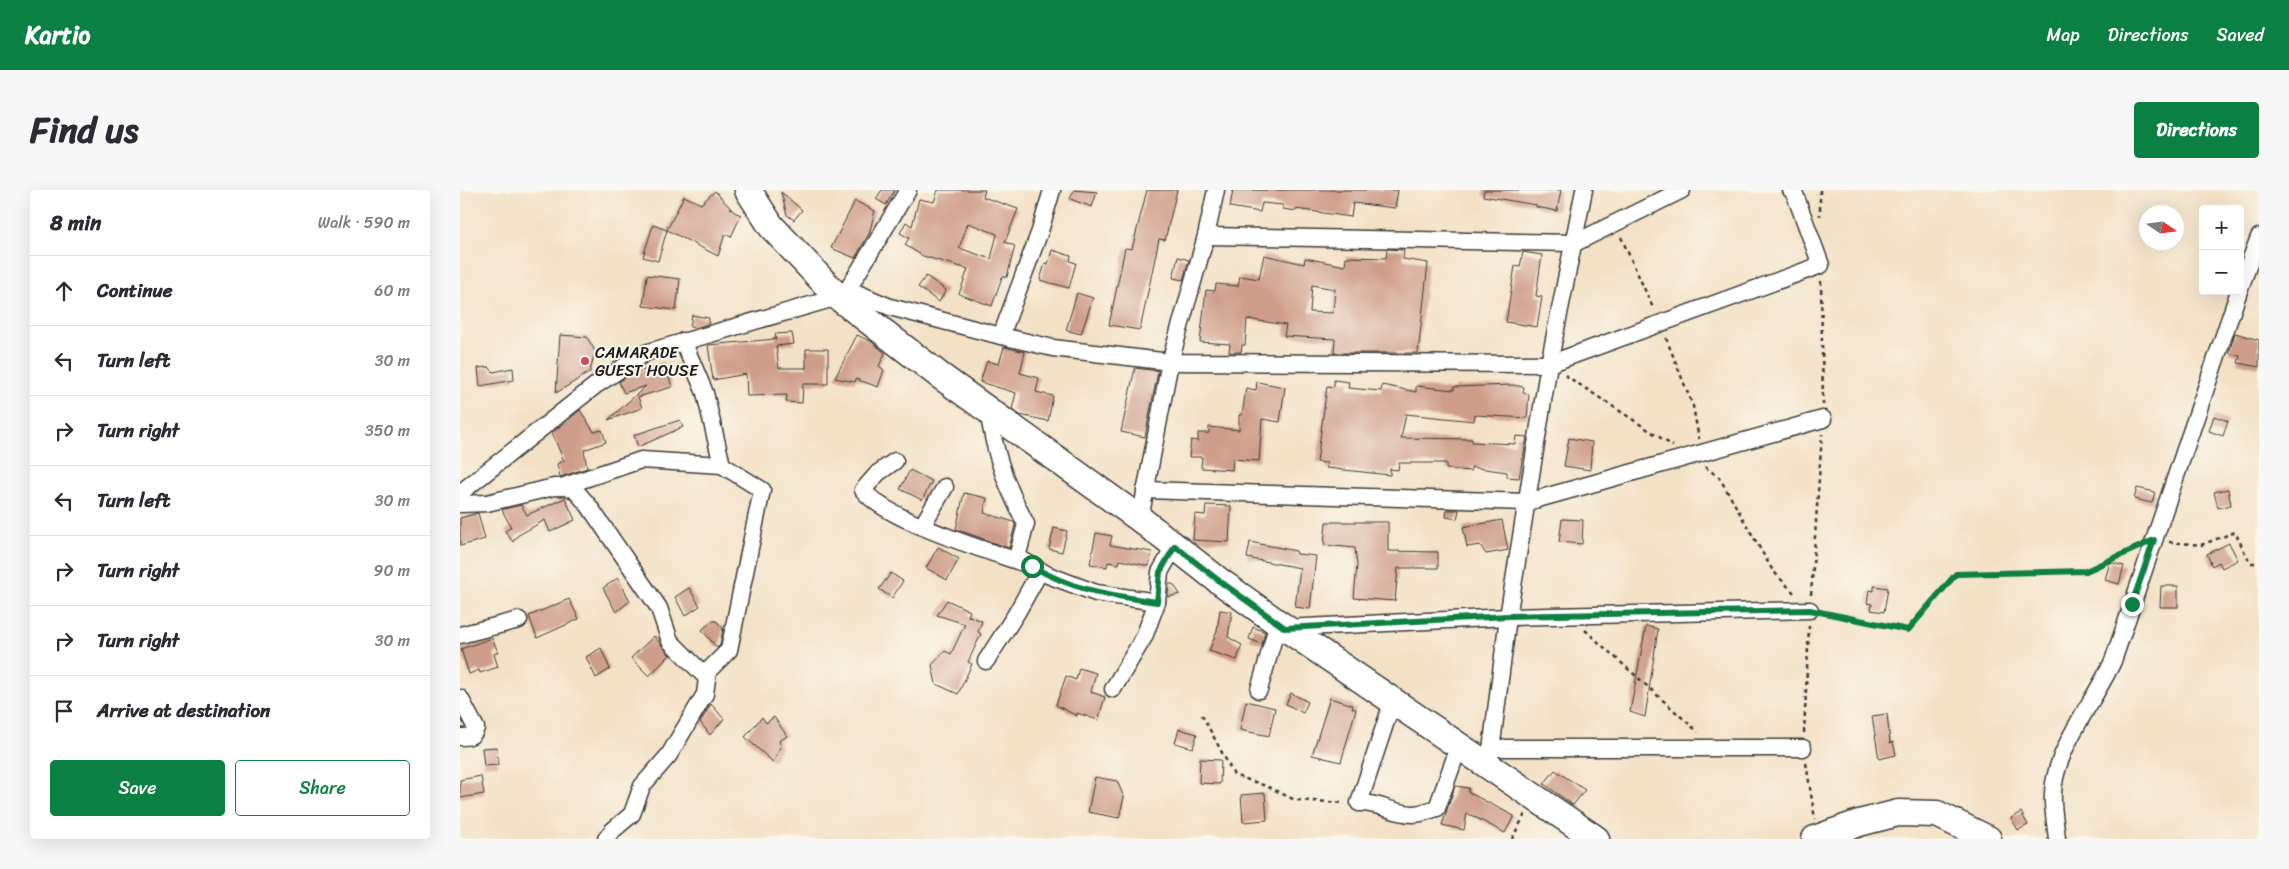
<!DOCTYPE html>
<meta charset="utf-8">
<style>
:root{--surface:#fff;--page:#f7f7f7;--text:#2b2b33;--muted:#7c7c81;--line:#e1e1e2;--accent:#0b8043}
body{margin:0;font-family:Sriracha,sans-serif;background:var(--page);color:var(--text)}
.controls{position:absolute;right:15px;top:15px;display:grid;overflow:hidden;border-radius:5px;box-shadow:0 5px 20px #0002}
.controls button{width:45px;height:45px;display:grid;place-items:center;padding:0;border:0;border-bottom:1px solid var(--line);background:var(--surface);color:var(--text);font:25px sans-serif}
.compass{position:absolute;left:1679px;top:15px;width:45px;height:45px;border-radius:50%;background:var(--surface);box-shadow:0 5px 20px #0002;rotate:103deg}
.stop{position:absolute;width:15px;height:15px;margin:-11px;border:4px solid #0b8043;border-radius:50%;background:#fff}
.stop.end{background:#0b8043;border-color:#fff;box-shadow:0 1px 5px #0008}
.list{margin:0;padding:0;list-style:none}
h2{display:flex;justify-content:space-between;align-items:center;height:65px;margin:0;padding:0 20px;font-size:21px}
h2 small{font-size:16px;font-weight:400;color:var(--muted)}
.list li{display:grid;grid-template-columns:32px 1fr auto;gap:15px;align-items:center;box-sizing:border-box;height:70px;padding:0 20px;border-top:1px solid var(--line)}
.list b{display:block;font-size:19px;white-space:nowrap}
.list em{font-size:16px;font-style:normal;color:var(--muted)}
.actions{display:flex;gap:10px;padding:15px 20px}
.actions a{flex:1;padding:11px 0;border:1px solid var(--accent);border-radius:5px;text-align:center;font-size:18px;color:var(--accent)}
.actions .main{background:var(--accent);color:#fff}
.icon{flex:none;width:28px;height:28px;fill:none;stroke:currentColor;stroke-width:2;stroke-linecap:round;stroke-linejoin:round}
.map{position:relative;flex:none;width:1799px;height:649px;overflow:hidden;border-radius:5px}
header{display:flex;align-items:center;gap:30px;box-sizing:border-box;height:70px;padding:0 25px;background:var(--accent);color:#fff}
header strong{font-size:24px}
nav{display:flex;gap:28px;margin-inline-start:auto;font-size:18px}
.intro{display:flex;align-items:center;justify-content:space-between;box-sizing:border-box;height:120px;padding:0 30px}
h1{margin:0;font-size:35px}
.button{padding:12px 22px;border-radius:5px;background:var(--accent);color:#fff;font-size:18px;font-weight:700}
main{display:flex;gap:30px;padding:0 30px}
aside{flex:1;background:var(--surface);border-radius:5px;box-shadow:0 5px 20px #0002}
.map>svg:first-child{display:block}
</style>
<header>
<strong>Kartio</strong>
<nav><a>Map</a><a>Directions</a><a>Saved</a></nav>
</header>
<div class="intro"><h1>Find us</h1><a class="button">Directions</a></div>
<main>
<aside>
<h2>8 min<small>Walk · 590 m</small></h2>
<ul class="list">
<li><svg class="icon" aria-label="ahead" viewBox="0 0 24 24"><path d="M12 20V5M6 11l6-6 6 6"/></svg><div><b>Continue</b></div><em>60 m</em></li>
<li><svg class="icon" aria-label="left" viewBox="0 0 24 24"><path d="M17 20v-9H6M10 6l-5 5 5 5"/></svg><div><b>Turn left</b></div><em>30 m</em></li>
<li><svg class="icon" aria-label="right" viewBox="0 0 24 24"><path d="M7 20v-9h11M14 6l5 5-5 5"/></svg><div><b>Turn right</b></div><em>350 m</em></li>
<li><svg class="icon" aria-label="left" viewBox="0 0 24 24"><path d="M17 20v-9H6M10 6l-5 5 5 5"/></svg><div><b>Turn left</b></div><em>30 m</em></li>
<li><svg class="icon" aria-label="right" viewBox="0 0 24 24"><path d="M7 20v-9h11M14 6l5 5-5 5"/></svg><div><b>Turn right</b></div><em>90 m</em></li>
<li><svg class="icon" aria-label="right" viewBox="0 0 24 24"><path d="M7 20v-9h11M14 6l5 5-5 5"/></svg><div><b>Turn right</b></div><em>30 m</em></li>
<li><svg class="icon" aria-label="arrive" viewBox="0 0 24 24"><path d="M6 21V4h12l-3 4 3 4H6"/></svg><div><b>Arrive at destination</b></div></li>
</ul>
<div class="actions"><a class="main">Save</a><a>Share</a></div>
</aside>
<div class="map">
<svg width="1799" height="649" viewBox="0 0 1799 649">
<rect width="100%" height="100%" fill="#fbf7ec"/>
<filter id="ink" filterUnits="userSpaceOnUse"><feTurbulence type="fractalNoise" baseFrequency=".02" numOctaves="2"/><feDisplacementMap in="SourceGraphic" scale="10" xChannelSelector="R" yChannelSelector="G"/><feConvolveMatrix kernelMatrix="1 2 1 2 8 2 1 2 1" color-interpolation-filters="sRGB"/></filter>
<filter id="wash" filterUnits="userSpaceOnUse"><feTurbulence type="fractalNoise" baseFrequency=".0096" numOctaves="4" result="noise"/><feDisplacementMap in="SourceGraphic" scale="20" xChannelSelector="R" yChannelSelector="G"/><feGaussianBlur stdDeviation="1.12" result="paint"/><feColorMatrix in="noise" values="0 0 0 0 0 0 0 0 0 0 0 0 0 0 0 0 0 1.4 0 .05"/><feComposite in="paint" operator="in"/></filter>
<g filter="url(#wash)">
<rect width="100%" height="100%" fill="#f3e1c6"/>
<g id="blocks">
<g fill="#cf9e8a" fill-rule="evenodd">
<path d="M422 0H435L426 15 416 9Z"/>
<path d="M478 0H525L523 7 558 19 545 52 555 56 550 75 547 87H542L532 116 499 104 508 79 463 66 445 55 449 48 440 43 446 32 452 36 459 9 474 12ZM508 33 537 44 531 69 499 58Z"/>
<path d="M614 0 637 2 632 17 610 9Z"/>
<path d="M687 0H717L705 50 699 49 680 140 649 135 665 58 672 59Z"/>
<path d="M773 0H938L935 18 893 13 891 27 836 19V21L823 19V15L802 13 800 22 770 17Z"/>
<path d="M1024 0H1101L1097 21 1076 17V15L1023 6Z"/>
<path d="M255 1 274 22 281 25 271 47 265 44 258 66 207 40 224 6 241 14Z"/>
<path d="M321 2 342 20 334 30 327 25Z"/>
<path d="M395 11 415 21 409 44 395 68 371 58Z"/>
<path d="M193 35 207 40 198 71 183 67Z"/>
<path d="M927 59 944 60 943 69 968 73 958 163H874L875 149 824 146 826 135 787 129 785 155H782L781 162H769L770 154 740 152 746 100 755 101 756 94 778 96 780 86 799 89 804 65 844 74 845 68 885 76 886 67 926 68ZM852 95 875 99 873 123 850 122Z"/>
<path d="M592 60 611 66 610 71 616 73 609 98 580 90 585 73 588 74Z"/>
<path d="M1063 62 1082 65 1076 106 1082 107 1077 137 1046 132 1055 76 1060 77Z"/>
<path d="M718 67 729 70 723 90 713 88Z"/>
<path d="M187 85 220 89 216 120 183 116Z"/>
<path d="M466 86 486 100 479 112 458 97Z"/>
<path d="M617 103 633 108 621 144 606 140Z"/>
<path d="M232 125 249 128 248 134 236 138 230 137Z"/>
<path d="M332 143 334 154 316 156 319 178H346V159H368V194H343L342 213 326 212 327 205 287 206 286 184 253 190 248 155 316 149 315 144Z"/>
<path d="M1775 143 1799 150V177L1778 173 1780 166 1769 163Z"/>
<path d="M100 145 127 147 135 161 130 182 96 203Z"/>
<path d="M397 145 412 152 425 163 419 176 424 180 418 197 396 189 395 192 375 188Z"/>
<path d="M544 157 565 162 560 183 579 188 576 202 593 206 588 231 560 225 552 219 556 203 520 192 527 171 539 174Z"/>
<path d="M205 174 212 197 178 207 182 218 148 230 186 196 164 203 159 192 171 184Z"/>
<path d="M29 177 33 182 53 178 54 190 20 196 18 178Z"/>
<path d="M675 178 698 181 685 247 661 242Z"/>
<path d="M874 190 889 192 888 198 921 201 922 195 956 202V196L994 200V197L1052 195 1064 197 1063 203 1069 204 1067 228 1015 225 1014 231 946 224 941 248 1012 249V252L1055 254 1056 246 1067 247 1059 288 1047 287V282L1011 277V281L986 279V273H939L938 280 930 279V285L866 278 867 273 857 272 867 196 874 197Z"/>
<path d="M797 192 825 197 820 232 802 229 799 271 773 269 772 280 741 278 742 267H729L731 250 738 251V243H749V237L779 240V225H782L786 198 796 200Z"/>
<path d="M120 220 134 242 142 240 146 252 124 260 127 278 100 287 97 274 104 271 92 243Z"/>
<path d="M1754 226 1768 231 1763 246 1749 241Z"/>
<path d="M220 230 223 237 178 257 174 245Z"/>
<path d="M1109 248 1132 252 1130 280 1104 276Z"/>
<path d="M450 280 472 291 462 310 440 299Z"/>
<path d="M1677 298 1695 302 1692 313 1674 309Z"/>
<path d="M1768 299 1771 315 1758 318 1754 302Z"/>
<path d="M504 303 527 308 524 323 554 332 555 335 549 358 496 339Z"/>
<path d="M105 308 115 330 90 342 85 330 57 346 53 352 45 341 51 337 42 320 44 319 61 315 67 325Z"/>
<path d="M746 315 771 316 769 352 733 350 735 324 745 325Z"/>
<path d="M987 320H999L997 329 986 327Z"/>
<path d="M18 323 25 349 0 356V328Z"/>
<path d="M1102 329 1123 330 1122 354 1099 352Z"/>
<path d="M1042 330 1048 360 1026 364 1020 355 1007 357 1003 337Z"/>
<path d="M866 332H928V361L978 362V378H938L935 411 894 408 897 375 895 358 864 355Z"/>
<path d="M594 338 607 341 602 362 589 359Z"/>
<path d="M636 343 652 346 650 355 692 362 689 376 660 370 659 374 648 372 647 377 630 374Z"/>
<path d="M790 352 836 361 837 364 856 366 850 419 835 417 840 378 787 368Z"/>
<path d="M1769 353 1778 370 1762 378 1759 372 1752 376 1747 364Z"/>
<path d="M478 357 499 369 487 390 466 378Z"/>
<path d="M1650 372 1664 376 1659 394 1645 390Z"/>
<path d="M431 383 443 391 432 408 419 399Z"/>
<path d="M158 388 170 411 156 422 143 398Z"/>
<path d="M709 394H713L720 404 708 407Z"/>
<path d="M1414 396 1428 398 1424 422 1411 420 1412 414 1407 413 1409 400 1414 401Z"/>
<path d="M1701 396H1718V417H1700Z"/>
<path d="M229 398 240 416 225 426 215 407Z"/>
<path d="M109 409 119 429 77 448 69 426Z"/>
<path d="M487 410 510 421 508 427 509 426 522 431 518 442 521 444 508 472 512 474 498 504 476 494 472 475 485 461 491 464 505 434 477 425Z"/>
<path d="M760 420 772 422 768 447 782 455 777 470 749 461 757 441Z"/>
<path d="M252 431H256L263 438 260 455 257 458 242 440Z"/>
<path d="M1186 436 1198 439 1185 527 1170 522Z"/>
<path d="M793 437 805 442 802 454 789 449Z"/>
<path d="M194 446 210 465 189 486 171 468Z"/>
<path d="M32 448 38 462 34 464 38 477 20 483 19 480 9 484 1 459Z"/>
<path d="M141 458 150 479 136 488 126 467Z"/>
<path d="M619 478 636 483 631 502 645 507 638 530 617 523V526L596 515 606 486 616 490Z"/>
<path d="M831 503 848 512 843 523 826 514Z"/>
<path d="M870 508 893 515 892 518 896 519 881 572 852 565Z"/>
<path d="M786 511 815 518 809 546 780 540Z"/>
<path d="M251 514 264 529 250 545 240 532Z"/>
<path d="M1427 524 1430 553 1433 552 1436 565 1419 569 1412 526Z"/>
<path d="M302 527 306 533 314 527 327 546 319 551 321 557 313 572 285 547Z"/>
<path d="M719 539 737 544 733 558 715 553Z"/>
<path d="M37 557 38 575 24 576 22 558Z"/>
<path d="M740 569 761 570 760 594 739 593Z"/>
<path d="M1095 580 1125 600 1113 615 1084 594Z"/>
<path d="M21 586 24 604 0 608V590Z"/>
<path d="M635 587 657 591 664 607 659 628 628 622Z"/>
<path d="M995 596 1009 598 1008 602 1054 626 1045 643 1007 623 1004 640 982 635Z"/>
<path d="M805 603 807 630 783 632 781 605Z"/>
<path d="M1561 622 1568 635 1558 640 1551 628Z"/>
</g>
</g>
</g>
<g filter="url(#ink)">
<use href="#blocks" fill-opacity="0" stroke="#3c3a36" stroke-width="1"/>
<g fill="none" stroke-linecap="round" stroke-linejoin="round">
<defs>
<g id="minor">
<path d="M746 46 1115 53 1222 0"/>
<path d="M1780 98 1799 47"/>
<path d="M388 99 448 0"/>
<path d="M541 146 580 41 592 0"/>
<path d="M528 220C535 265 545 293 566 334L557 367 588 385 636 403 697 412 700 382 715 356"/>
<path d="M435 271 418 283 403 300C427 331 526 360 566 374"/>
<path d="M101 297 181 270 262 275"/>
<path d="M685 300 1067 312 1363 229"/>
<path d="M0 303 136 195 185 163 378 107 388 99 430 117 541 146 593 158 710 172 1089 174 1361 75 1334 2 1331 0"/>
<path d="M0 314 27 313 94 297H106L115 300 129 316 199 418 210 451 244 485 269 460 302 300 262 275 245 203 223 151"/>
<path d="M680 329 710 172 746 46 756 0"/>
<path d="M462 336 485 297"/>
<path d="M825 438 1048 427 1350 420"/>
<path d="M0 445 59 430"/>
<path d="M526 471 556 424 580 381"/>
<path d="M653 499 684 447 697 412"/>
<path d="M799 500 818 433"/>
<path d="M0 508 16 538C13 547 9 547 0 547"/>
<path d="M933 510 899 613C918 612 934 624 953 624 961 624 970 620 977 618L999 556"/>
<path d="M1031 558H1343"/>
<path d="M1029 576 1048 427 1089 174 1124 0"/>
<path d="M146 649 152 641 172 624 182 596 209 565 245 504 248 481"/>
<path d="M1597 649C1595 629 1590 608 1595 588 1604 547 1636 508 1653 471L1779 101"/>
</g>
<g id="primary">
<path d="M288 0 311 36 378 107 479 185 680 329 758 390 818 433 1136 649"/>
<path d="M1355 649 1399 633 1438 623 1477 624 1528 649"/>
</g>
</defs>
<use href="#minor" stroke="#3c3a36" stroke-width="19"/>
<use href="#primary" stroke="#3c3a36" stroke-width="29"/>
<g stroke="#3c3a36" stroke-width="2.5" stroke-dasharray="4 4" stroke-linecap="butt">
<path d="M1360 0V26"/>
<path d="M1161 47 1194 120"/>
<path d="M1361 91 1363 216"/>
<path d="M1206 148 1233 216 1239 249"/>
<path d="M1105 185 1213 256"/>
<path d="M1245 277 1259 287 1313 381 1336 405"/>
<path d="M1709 352 1741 355 1775 342 1790 373H1799"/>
<path d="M1351 405 1362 244"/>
<path d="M1365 423 1448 440 1496 384 1626 381 1675 359"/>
<path d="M1125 440 1238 542"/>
<path d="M742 525 774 585 806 596 835 610 885 613"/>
<path d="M1344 543 1349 436"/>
<path d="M1346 573 1355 629"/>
<path d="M1052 649 1065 624"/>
</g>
<use href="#minor" stroke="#fff" stroke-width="16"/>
<use href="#primary" stroke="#fff" stroke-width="26"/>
</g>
</g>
<g fill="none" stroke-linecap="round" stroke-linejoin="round" filter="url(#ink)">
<path stroke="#0b8043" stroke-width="6" d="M572 376C614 401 650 405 697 412L700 382 715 356 758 390 825 438 1048 426 1350 420 1448 440 1496 384 1626 381 1694 350 1672 414"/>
</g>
<circle fill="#d1495b" stroke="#fbf7ec" stroke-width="2" cx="125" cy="171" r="5"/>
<g text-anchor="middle" stroke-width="4" stroke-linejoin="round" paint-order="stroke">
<g font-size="16" fill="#1c1c1c" stroke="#fbf7ec" text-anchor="start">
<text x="135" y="168">CAMARADE<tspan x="135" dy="18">GUEST HOUSE</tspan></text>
</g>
</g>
</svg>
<div class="controls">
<button>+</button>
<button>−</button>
</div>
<svg class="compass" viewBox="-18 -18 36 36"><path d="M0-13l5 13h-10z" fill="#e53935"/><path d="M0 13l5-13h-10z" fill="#7c7c81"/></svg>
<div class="stop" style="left:572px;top:376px"></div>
<div class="stop end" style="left:1672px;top:414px"></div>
</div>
</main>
